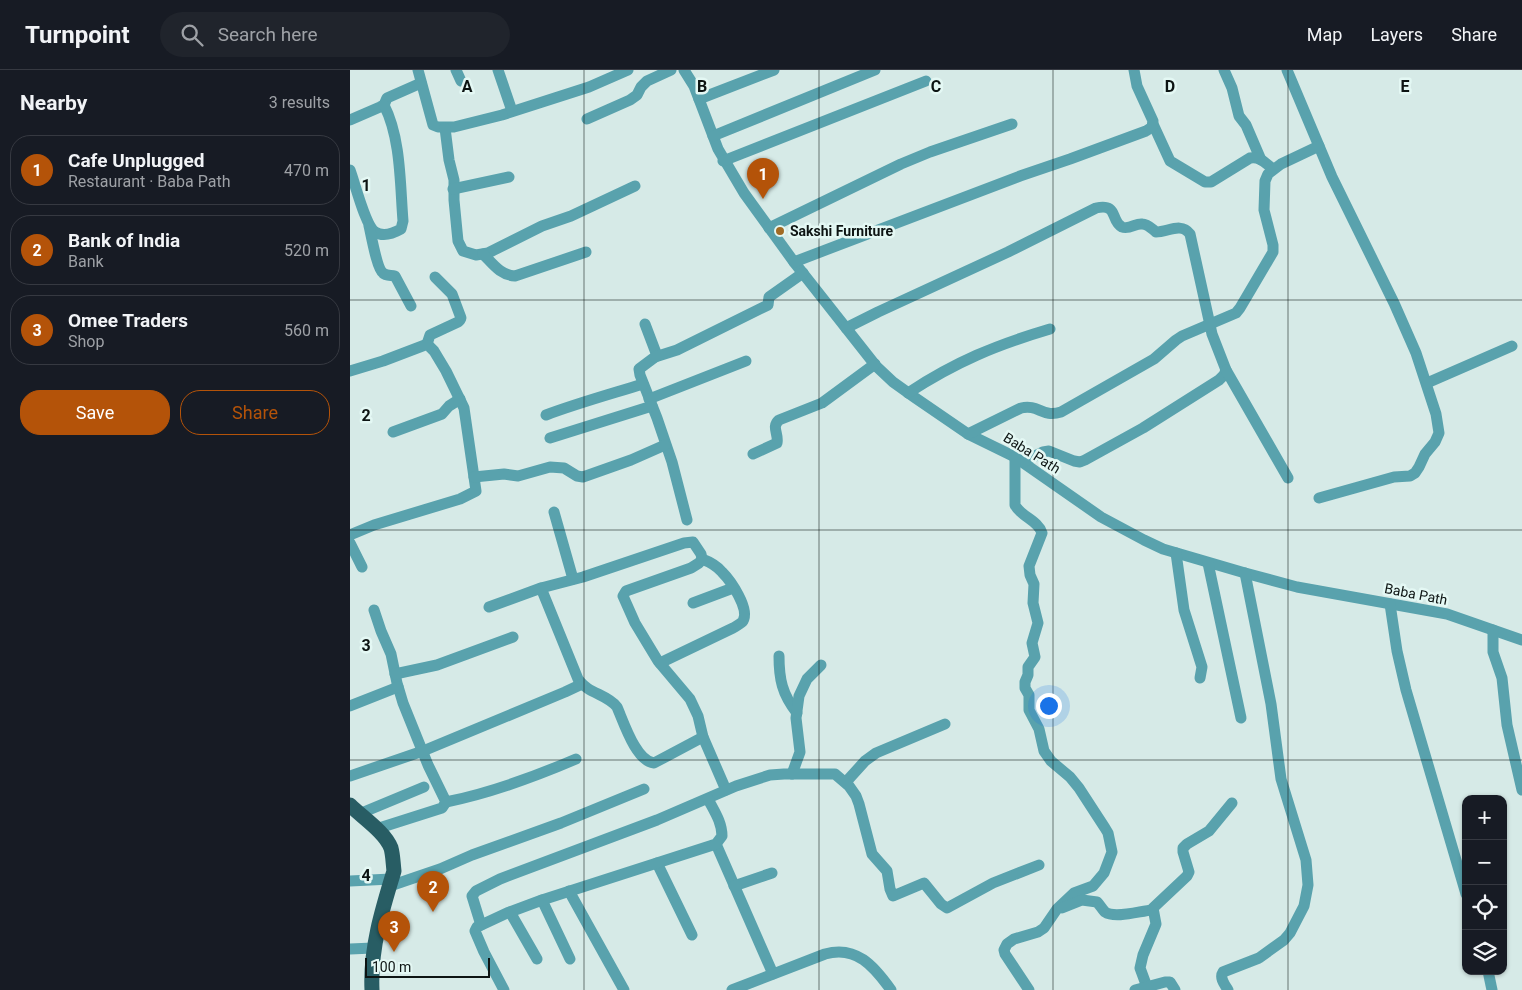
<!DOCTYPE html>
<meta charset="utf-8">
<style>
:root{--surface:#171b24;--page:#20242c;--text:#f1f3f6;--muted:#9ea1a6;--line:#363941;--accent:#b45309}
body{margin:0;font-family:Roboto,sans-serif;background:var(--page);color:var(--text)}
.controls{position:absolute;right:15px;bottom:15px;display:grid;overflow:hidden;border-radius:10px;box-shadow:0 1px 4px #0004}
.controls button{width:45px;height:45px;display:grid;place-items:center;padding:0;border:0;border-bottom:1px solid var(--line);background:var(--surface);color:var(--text);font:25px sans-serif}
.scale{position:absolute;left:15px;bottom:12px;width:125px;box-sizing:border-box;padding-left:5px;border:2px solid #0d1413;border-top:0;font-size:14px;line-height:18px;white-space:nowrap;color:#0d1413;-webkit-text-stroke:4px #e4f8f4;paint-order:stroke}
.you{position:absolute;left:698px;top:635px;width:18px;height:18px;margin:-12px;border:4px solid #fff;border-radius:50%;background:#1a73e8;box-shadow:0 0 0 8px #1a73e833}
.badge{display:grid;place-items:center;width:32px;height:32px;border-radius:50%;background:var(--accent);color:#fff;font-size:16px;font-weight:700}
.pin{position:absolute;translate:-50% -41px;filter:drop-shadow(0 1px 2px #0008)}
.pin::after{content:'';position:absolute;top:26px;width:18px;height:15px;background:inherit;clip-path:polygon(0 0,100% 0,50% 100%)}
.list{margin:0;padding:0;list-style:none}
h2{display:flex;justify-content:space-between;align-items:center;height:65px;margin:0;padding:0 20px;font-size:21px}
h2 small{font-size:16px;font-weight:400;color:var(--muted)}
.list li{display:grid;grid-template-columns:32px 1fr auto;gap:15px;align-items:center;box-sizing:border-box;height:70px;margin:0 10px 10px;padding:0 10px;border:1px solid var(--line);border-radius:20px}
.list b{display:block;font-size:19px;white-space:nowrap}
.list p{margin:0;font-size:16px;white-space:nowrap;color:var(--muted)}
.list em{font-size:16px;font-style:normal;color:var(--muted)}
.actions{display:flex;gap:10px;padding:15px 20px}
.actions a{flex:1;padding:11px 0;border:1px solid var(--accent);border-radius:20px;text-align:center;font-size:18px;color:var(--accent)}
.actions .main{background:var(--accent);color:#fff}
.icon{flex:none;width:28px;height:28px;fill:none;stroke:currentColor;stroke-width:2;stroke-linecap:round;stroke-linejoin:round}
.map{position:relative;flex:none;width:1172px;height:920px;overflow:hidden}
header{display:flex;align-items:center;gap:30px;box-sizing:border-box;height:70px;padding:0 25px;background:var(--surface);border-bottom:1px solid var(--line)}
header strong{font-size:24px}
nav{display:flex;gap:28px;margin-inline-start:auto;font-size:18px}
.search{width:350px;height:45px;background:var(--page);display:flex;align-items:center;gap:12px;box-sizing:border-box;padding:0 18px;border-radius:28px;color:var(--muted);font-size:19px}
main{display:flex}
aside{flex:1;background:var(--surface)}
.map>svg:first-child{display:block}
</style>
<header>
<strong>Turnpoint</strong>
<div class="search"><svg class="icon" aria-label="search" viewBox="0 0 24 24"><circle cx="10" cy="10" r="6"/><path d="M15 15l6 6"/></svg>Search here</div>
<nav><a>Map</a><a>Layers</a><a>Share</a></nav>
</header>
<main>
<aside>
<h2>Nearby<small>3 results</small></h2>
<ul class="list">
<li><span class="badge">1</span><div><b>Cafe Unplugged</b><p>Restaurant · Baba Path</p></div><em>470 m</em></li>
<li><span class="badge">2</span><div><b>Bank of India</b><p>Bank</p></div><em>520 m</em></li>
<li><span class="badge">3</span><div><b>Omee Traders</b><p>Shop</p></div><em>560 m</em></li>
</ul>
<div class="actions"><a class="main">Save</a><a>Share</a></div>
</aside>
<div class="map">
<svg width="1172" height="920" viewBox="0 0 1172 920">
<rect width="100%" height="100%" fill="#d6eae7"/>
<g fill="none" stroke-linecap="round" stroke-linejoin="round">
<g stroke="#59a2ad" stroke-width="11">
<path d="M68 0 83 55 88 57H104L152 45 239 17 278 0"/>
<path d="M106 0 111 11"/>
<path d="M148 0 162 41"/>
<path d="M334 0 344 16 368 79 394 123 444 192 526 296 543 312 564 327 618 364 665 387 751 447 794 470 813 479 895 503 947 517 1097 544 1172 570"/>
<path d="M874 0 882 18 889 46 896 55 911 90"/>
<path d="M937 0 982 107 1044 233 1066 283 1086 344 1089 363 1085 372 1075 384 1069 397 1065 403 1060 406 1044 407 969 428"/>
<path d="M349 29 424 0"/>
<path d="M237 49 280 30 287 25 291 17 297 11 321 0"/>
<path d="M0 50 30 37 34 35 37 28 71 13"/>
<path d="M803 54 820 91 855 112H861L900 88C910 86 915 93 923 99"/>
<path d="M95 58 99 90 104 110V130L107 161 108 171 113 181 126 185 138 183 192 156 221 146 285 116"/>
<path d="M363 66 525 0"/>
<path d="M373 91 576 11"/>
<path d="M0 100C5 113 15 155 25 162 33 167 44 163 51 159L53 151C50 114 51 68 34 35"/>
<path d="M103 119 159 107"/>
<path d="M19 156C21 164 27 199 33 203 36 206 41 205 45 206L61 236"/>
<path d="M419 158 551 94 580 82 662 54"/>
<path d="M133 184C143 194 150 205 165 206L236 182"/>
<path d="M444 192 670 106 720 89 796 61 802 57 803 51 787 16 784 0"/>
<path d="M295 254 306 283 305 287 289 299 290 305 307 348 322 392 337 450"/>
<path d="M496 258 528 242 658 182 746 138C769 133 760 151 772 157 779 160 786 153 792 154 798 154 802 159 806 162 818 162 831 152 840 164L862 264 876 300 874 305 869 310 793 358 735 390 730 392 724 391 699 381 693 382 673 392"/>
<path d="M77 274 80 265 108 252 110 250 111 248 102 224 85 207"/>
<path d="M305 287 327 280 418 235 419 227 453 203"/>
<path d="M876 300 938 408"/>
<path d="M0 301 33 291 75 275 79 276 84 281 96 301 114 338 126 421 110 429 24 455 0 465"/>
<path d="M1077 313 1162 276"/>
<path d="M558 323C605 292 646 275 700 259"/>
<path d="M299 329 396 291"/>
<path d="M196 345C228 333 261 324 293 314"/>
<path d="M43 362 92 344 99 336 110 329"/>
<path d="M618 364 671 338C689 334 692 348 711 342L804 289 826 270 832 266 886 243 890 238 923 182V175L914 140 915 111 918 104 931 94 969 76"/>
<path d="M200 368 302 336"/>
<path d="M403 384 427 373C429 364 421 357 429 350L472 333 525 294"/>
<path d="M665 387V435C671 447 688 450 692 463L679 496 680 505 684 514 683 533 688 553 682 573 685 587 678 597V605L675 612V618L679 625V640L689 659 694 681 701 691 720 707 729 718 755 758 758 763 762 782 754 803 743 816 724 823 707 839 694 858 688 862 664 869 657 874 654 880 655 884 679 920"/>
<path d="M124 407 154 404 168 406 200 397 214 398 227 406 233 407 281 390 315 375"/>
<path d="M204 442 223 509"/>
<path d="M0 473 12 497"/>
<path d="M826 483 834 540 852 597 850 608"/>
<path d="M858 493 891 648"/>
<path d="M191 518 228 609C238 624 257 624 267 637 274 653 286 691 304 693L353 667"/>
<path d="M343 533 383 518"/>
<path d="M1040 534 1047 581 1056 620 1116 824"/>
<path d="M139 537 191 518 233 507 334 473 343 472 351 484 352 489 349 493 341 498 276 521 273 526 285 553 308 591 340 629 348 646 353 667 376 720"/>
<path d="M24 540 31 561 41 584 47 613 53 633 78 695 96 732 92 738 26 759"/>
<path d="M1143 560V582L1152 608 1157 655 1172 720"/>
<path d="M429 586C429 609 432 624 447 643"/>
<path d="M310 593 383 558C386 556 391 554 393 551 400 539 381 511 372 502 367 496 360 492 352 489"/>
<path d="M45 604 87 595 163 567"/>
<path d="M0 636 48 617"/>
<path d="M442 704 450 682 446 648 449 626 457 609 471 595"/>
<path d="M0 706 73 681 215 622 232 614"/>
<path d="M496 712 515 691 526 683 595 654"/>
<path d="M96 732C141 723 184 707 226 689"/>
<path d="M9 744 74 717"/>
<path d="M366 774 423 904"/>
<path d="M307 793 342 865"/>
<path d="M0 811 41 809"/>
<path d="M40 816 90 799 122 785 211 753 294 719"/>
<path d="M384 816 422 803"/>
<path d="M219 821 274 920"/>
<path d="M192 830 220 889"/>
<path d="M712 838 732 830 747 832C750 835 752 839 755 842 765 849 790 841 802 840"/>
<path d="M160 842 187 889"/>
<path d="M131 855 122 826 126 821 150 809 307 750 386 716 420 705 434 704H485L499 716 506 726 509 734 522 784 537 801 540 819 543 826 574 813 591 834 597 838 643 813 689 795"/>
<path d="M0 879 23 878"/>
<path d="M1138 901 1142 920"/>
<path d="M797 917 790 898 793 885 806 854 803 838 837 806 839 802 833 782V778L837 774 859 761 882 733"/>
<path d="M154 920 134 882 125 861 127 857 157 843 192 830 366 774 372 766C372 752 364 741 358 729"/>
<path d="M382 920 475 884C506 875 524 896 541 920"/>
<path d="M785 920 815 912H820L825 920"/>
<path d="M878 920C875 915 869 908 873 902L909 888 934 870 940 863 954 836 958 815 956 790 931 709 921 634 895 503"/>
</g>
<path stroke="#285d64" stroke-width="15" d="M0 735C12 747 35 762 41 778 43 785 43 793 44 801 32 840 20 879 22 920"/>
</g>
<path fill="none" stroke="#0d1413" stroke-width="1" stroke-opacity="0.55" d="M234 0V920M469 0V920M703 0V920M938 0V920M0 230H1172M0 460H1172M0 690H1172"/>
<circle fill="#a16b25" stroke="#e4f8f4" stroke-width="2" cx="430" cy="161" r="5"/>
<g text-anchor="middle" stroke-width="5" stroke-linejoin="round" paint-order="stroke">
<g font-size="14" font-weight="bold" fill="#0d1413" stroke="#e4f8f4" text-anchor="start">
<text x="440" y="166">Sakshi Furniture</text>
</g>
<g font-size="14" fill="#0d1413" stroke="#e4f8f4">
<text transform="translate(682 383) rotate(32)" y="5">Baba Path</text>
<text transform="translate(1066 524) rotate(11)" y="5">Baba Path</text>
</g>
</g>
<g font-size="16" text-anchor="middle" font-weight="bold" fill="#0d1413" stroke="#e4f8f4" stroke-width="5" stroke-linejoin="round" paint-order="stroke">
<text x="117" y="22">A</text>
<text x="352" y="22">B</text>
<text x="586" y="22">C</text>
<text x="820" y="22">D</text>
<text x="1055" y="22">E</text>
<text x="16" y="121">1</text>
<text x="16" y="351">2</text>
<text x="16" y="581">3</text>
<text x="16" y="811">4</text>
</g>
</svg>
<div class="controls">
<button>+</button>
<button>−</button>
<button><svg class="icon" aria-label="locate" viewBox="0 0 24 24"><circle cx="12" cy="12" r="6"/><path d="M12 2v4M12 18v4M2 12h4M18 12h4"/></svg></button>
<button><svg class="icon" aria-label="layers" viewBox="0 0 24 24"><path d="M12 4l9 5-9 5-9-5zM3 14l9 5 9-5"/></svg></button>
</div>
<div class="scale">100 m</div>
<div class="you"></div>
<div class="pin badge" style="left:413px;top:129px">1</div>
<div class="pin badge" style="left:83px;top:842px">2</div>
<div class="pin badge" style="left:44px;top:882px">3</div>
</div>
</main>
